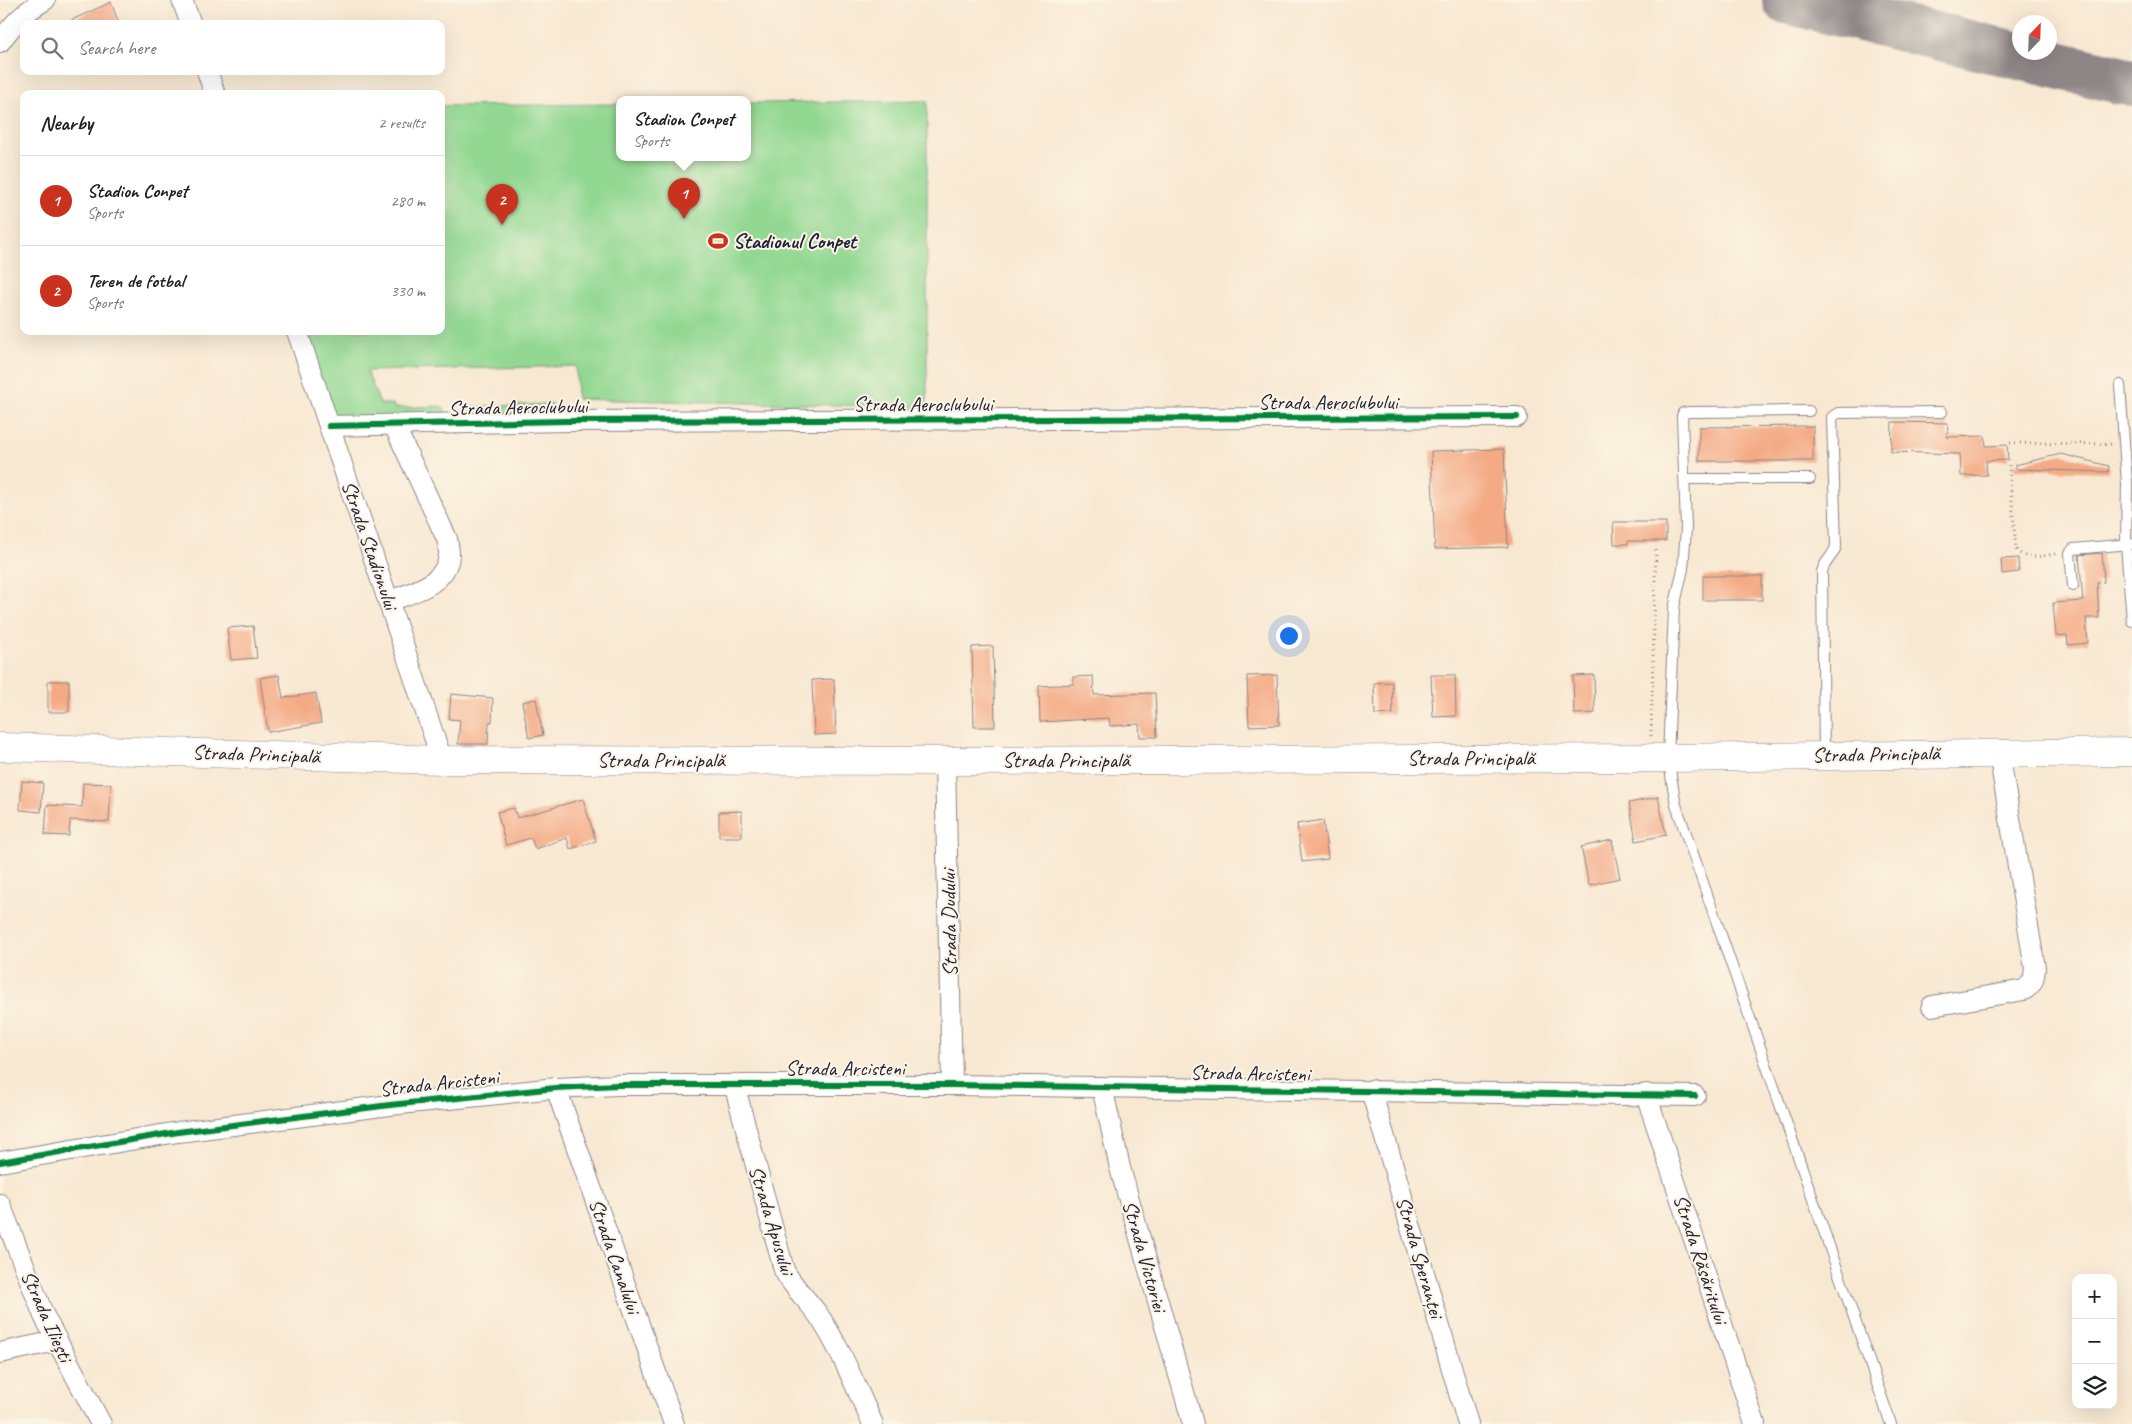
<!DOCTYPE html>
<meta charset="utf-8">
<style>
:root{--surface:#fff;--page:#f6f6f6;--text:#202124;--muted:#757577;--line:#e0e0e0;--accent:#c8321e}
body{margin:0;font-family:Caveat,sans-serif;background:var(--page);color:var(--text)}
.controls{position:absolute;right:15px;bottom:15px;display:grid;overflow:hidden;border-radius:10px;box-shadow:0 5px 20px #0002}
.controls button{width:45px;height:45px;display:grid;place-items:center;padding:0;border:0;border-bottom:1px solid var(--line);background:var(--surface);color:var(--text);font:25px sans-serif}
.compass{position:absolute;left:2012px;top:15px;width:45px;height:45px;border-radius:50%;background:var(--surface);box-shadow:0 5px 20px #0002;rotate:23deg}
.you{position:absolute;left:1288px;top:635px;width:18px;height:18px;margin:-12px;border:4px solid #fff;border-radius:50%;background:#1a73e8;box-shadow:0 0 0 8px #1a73e833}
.badge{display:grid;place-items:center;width:32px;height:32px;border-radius:50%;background:var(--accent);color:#fff;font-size:16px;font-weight:700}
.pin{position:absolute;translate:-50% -41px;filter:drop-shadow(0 1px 2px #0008)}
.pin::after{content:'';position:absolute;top:26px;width:18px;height:15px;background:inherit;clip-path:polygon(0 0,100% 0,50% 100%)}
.popup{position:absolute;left:616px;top:96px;width:135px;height:65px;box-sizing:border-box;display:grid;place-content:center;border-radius:10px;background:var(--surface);filter:drop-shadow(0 1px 4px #0005);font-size:16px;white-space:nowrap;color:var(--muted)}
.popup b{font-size:19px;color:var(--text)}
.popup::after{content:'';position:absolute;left:50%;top:100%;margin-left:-10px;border:10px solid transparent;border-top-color:var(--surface)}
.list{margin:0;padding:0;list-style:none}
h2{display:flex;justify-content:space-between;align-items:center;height:65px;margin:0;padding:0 20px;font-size:21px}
h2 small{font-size:16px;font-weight:400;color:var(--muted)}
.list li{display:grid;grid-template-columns:32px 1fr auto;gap:15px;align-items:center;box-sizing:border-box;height:90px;padding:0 20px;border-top:1px solid var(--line)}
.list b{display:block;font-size:19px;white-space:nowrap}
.list p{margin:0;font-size:16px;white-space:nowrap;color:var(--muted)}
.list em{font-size:16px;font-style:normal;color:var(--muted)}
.icon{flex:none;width:28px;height:28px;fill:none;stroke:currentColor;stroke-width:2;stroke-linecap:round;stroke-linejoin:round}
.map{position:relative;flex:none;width:2132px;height:1424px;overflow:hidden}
.search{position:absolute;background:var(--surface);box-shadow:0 5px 20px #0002;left:20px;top:20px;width:425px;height:55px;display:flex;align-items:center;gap:12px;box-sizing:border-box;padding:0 18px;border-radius:10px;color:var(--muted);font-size:19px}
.panel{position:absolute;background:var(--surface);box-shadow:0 5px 20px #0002;left:20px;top:90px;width:425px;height:245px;border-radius:10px}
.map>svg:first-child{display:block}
</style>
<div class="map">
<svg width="2132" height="1424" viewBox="0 0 2132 1424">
<rect width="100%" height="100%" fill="#fcf5e5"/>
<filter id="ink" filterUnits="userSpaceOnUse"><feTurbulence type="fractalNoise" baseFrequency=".02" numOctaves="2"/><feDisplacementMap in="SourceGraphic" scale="10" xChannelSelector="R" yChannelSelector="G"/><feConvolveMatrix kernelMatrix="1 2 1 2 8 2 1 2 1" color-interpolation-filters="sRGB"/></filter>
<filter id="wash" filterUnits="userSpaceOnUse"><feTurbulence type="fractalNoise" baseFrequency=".0096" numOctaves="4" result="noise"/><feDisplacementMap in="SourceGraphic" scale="20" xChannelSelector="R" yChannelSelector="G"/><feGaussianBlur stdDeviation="1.12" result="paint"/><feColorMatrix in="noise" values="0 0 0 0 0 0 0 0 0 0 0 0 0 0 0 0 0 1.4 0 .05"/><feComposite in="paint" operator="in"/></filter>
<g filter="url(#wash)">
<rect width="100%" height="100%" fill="#f8e8d2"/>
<g fill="#92d892" stroke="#5a7d66">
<path d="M927 101V407L577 399 576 366 367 371 380 404H393L394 408 440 406 444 408 446 414 359 428 330 414 301 331H441V106L620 104V158H748V103Z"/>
<path d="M551 404 553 405 555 412 463 415 465 408 468 407Z"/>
</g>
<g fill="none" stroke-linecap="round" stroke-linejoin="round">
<path stroke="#8d8586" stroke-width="48" d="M1786 0 2132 83"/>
</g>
<g id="blocks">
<g fill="#f4aa85">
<path d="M111 2 119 24H63Z"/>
<path d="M1892 422 1948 423 1947 437 1985 436 1986 446 2007 445 2008 460 1986 461 1987 475 1961 476 1960 454 1891 452Z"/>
<path d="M1813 426V461H1699V427Z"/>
<path d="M1504 449 1508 547 1435 549 1431 451Z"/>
<path d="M2061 454 2109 466 2108 472 2015 469V465Z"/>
<path d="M1613 522H1666V541H1628V544H1614Z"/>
<path d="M2102 553 2104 582 2097 583 2099 618H2086L2088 643 2068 645 2067 635 2056 636 2053 603 2083 601 2079 555Z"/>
<path d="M2018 558 2019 572 2002 574 2001 559Z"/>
<rect x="1703" y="576" width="59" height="24"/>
<path d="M253 626 257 658 231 660 227 628Z"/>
<path d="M993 646 995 727H974L972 647Z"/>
<path d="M279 675 283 698 316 693 321 723 268 732 260 678Z"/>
<path d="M1277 675 1279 725 1249 726 1247 676Z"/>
<path d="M1431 675H1455L1456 716 1433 717Z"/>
<path d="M1594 675 1595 713 1574 714 1573 676Z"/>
<path d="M1093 676 1094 695 1155 693 1157 737H1140L1139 724 1110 726 1109 718 1040 722 1039 686 1074 684 1073 677Z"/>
<path d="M834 679 836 734 814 735 812 680Z"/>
<rect x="48" y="681" width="21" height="31"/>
<path d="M1392 682 1393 714 1375 715 1374 683Z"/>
<path d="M451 694 493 698 492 722H489L488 744H458L460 720 449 719Z"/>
<path d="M536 699 543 735 529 738 522 702Z"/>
<path d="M22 781 43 783 41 812 20 810Z"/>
<path d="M83 783 111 784 109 822 70 820 69 836 45 835 47 805 82 807Z"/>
<path d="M1658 797 1666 835 1636 841 1629 803Z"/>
<path d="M583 799 596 841 570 849 567 838 535 849 531 838 506 845 497 812 514 808 517 818Z"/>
<path d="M742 811V837H719V812Z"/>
<path d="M1323 820 1328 859 1302 862 1297 824Z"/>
<path d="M1612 840 1620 878 1589 885 1581 847Z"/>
</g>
</g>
</g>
<g filter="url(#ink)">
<use href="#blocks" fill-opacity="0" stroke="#8d8586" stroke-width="1"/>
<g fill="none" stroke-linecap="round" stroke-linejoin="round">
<defs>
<g id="lane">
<path d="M2120 385 2127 484 2126 544 2132 621"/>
<path d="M1809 411 1689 412 1683 413 1682 416 1686 528 1683 569 1674 608 1668 758 1676 805 1891 1424"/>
<path d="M1686 479H1810"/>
<path d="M2073 586 2070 553 2073 549 2131 544"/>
<path d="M1824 755 1822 572C1824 561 1834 556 1836 546L1832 417 1838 413 1942 412"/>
</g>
<g id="street">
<path d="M182 0 191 24"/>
<path d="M0 42C13 24 25 11 45 0"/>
<path d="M207 71 215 94"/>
<path d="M297 331 442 760"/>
<path d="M329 426 567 421 1517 417"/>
<path d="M389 601C411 593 447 584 449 555 449 550 448 544 447 539L394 425"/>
<path d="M945 761 952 1085"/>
<path d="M1932 1006 2024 990C2033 984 2034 979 2035 968L1999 753"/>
<path d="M734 1084 784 1270C793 1288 808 1300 819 1316 841 1349 856 1388 873 1424"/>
<path d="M1102 1087 1120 1168 1193 1424"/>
<path d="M556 1088 674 1424"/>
<path d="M1371 1090 1468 1424"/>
<path d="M1646 1094 1755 1424"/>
<path d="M0 1162 178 1132 390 1105 556 1088 618 1085H952L1695 1096"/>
<path d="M0 1204 44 1316 101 1424"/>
<path d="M0 1353 56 1341"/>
</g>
<path id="secondary" d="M0 747 442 760 945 761 1668 758 2132 752"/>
</defs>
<use href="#lane" stroke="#8d8586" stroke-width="12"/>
<use href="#street" stroke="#8d8586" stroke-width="22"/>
<use href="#secondary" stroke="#8d8586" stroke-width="29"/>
<g stroke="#8d8586" stroke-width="3" stroke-dasharray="1 4" stroke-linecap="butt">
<path d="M2010 443 2111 444"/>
<path d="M2009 465 2016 549C2024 562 2044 555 2057 554"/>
<path d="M1651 736 1656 546"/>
</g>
<use href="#lane" stroke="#fff" stroke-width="10"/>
<use href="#street" stroke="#fff" stroke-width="20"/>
<use href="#secondary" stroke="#fff" stroke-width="28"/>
<defs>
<g id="cycleway">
<path d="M329 426 567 421 1517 417"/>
<path d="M0 1162 178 1132 390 1105 556 1088 618 1085H952L1695 1096"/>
</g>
</defs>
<use href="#cycleway" stroke="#fcf5e5" stroke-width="9"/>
<use href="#cycleway" stroke="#00873e" stroke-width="6"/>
</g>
</g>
<defs>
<symbol id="stadium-bare" viewBox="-9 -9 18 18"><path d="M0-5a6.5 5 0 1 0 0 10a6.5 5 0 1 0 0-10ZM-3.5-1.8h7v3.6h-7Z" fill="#c8321e" stroke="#fcf5e5" stroke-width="2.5" paint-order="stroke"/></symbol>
</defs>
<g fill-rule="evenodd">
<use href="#stadium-bare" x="704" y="227" width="28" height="28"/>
</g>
<g text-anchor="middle" stroke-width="4" stroke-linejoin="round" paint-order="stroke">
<g font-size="21" font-weight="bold" fill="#22223b" stroke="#fcf5e5" text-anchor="start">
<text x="733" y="248">Stadionul Conpet</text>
</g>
<g font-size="21" fill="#22223b" stroke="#fcf5e5">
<text x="1328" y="409">Strada Aeroclubului</text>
<text x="923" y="411">Strada Aeroclubului</text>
<text transform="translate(518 407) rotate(-1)" y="7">Strada Aeroclubului</text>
<text transform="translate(370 545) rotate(71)" y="7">Strada Stadionului</text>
<text transform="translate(256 754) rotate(2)" y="7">Strada Principală</text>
<text transform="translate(1876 754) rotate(-1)" y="7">Strada Principală</text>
<text x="1471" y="765">Strada Principală</text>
<text x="661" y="767">Strada Principală</text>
<text x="1066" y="767">Strada Principală</text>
<text transform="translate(949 923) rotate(-91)" y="7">Strada Dudului</text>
<text x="845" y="1075">Strada Arcisteni</text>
<text transform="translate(1250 1073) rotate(1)" y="7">Strada Arcisteni</text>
<text transform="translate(439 1083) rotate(-6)" y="7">Strada Arcisteni</text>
<text transform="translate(772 1220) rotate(73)" y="7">Strada Apusului</text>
<text transform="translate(615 1256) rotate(71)" y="7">Strada Canalului</text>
<text transform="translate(1145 1256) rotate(74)" y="7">Strada Victoriei</text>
<text transform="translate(1420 1257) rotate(74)" y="7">Strada Speranței</text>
<text transform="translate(1701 1259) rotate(72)" y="7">Strada Răsăritului</text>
<text transform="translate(47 1316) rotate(66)" y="7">Strada Iliești</text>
</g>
</g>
</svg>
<div class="controls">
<button>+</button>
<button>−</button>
<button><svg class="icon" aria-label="layers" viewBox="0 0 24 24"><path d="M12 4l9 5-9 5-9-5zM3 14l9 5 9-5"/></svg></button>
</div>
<svg class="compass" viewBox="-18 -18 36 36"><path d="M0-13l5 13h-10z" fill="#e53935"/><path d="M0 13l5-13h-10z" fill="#757577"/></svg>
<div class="you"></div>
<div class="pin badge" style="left:684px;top:219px">1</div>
<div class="popup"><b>Stadion Conpet</b>Sports</div>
<div class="pin badge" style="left:502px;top:225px">2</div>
<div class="search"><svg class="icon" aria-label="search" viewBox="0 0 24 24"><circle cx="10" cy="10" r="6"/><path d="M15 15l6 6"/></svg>Search here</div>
<section class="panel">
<h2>Nearby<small>2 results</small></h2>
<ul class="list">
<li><span class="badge">1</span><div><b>Stadion Conpet</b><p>Sports</p></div><em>280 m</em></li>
<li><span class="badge">2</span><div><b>Teren de fotbal</b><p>Sports</p></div><em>330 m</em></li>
</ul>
</section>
</div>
